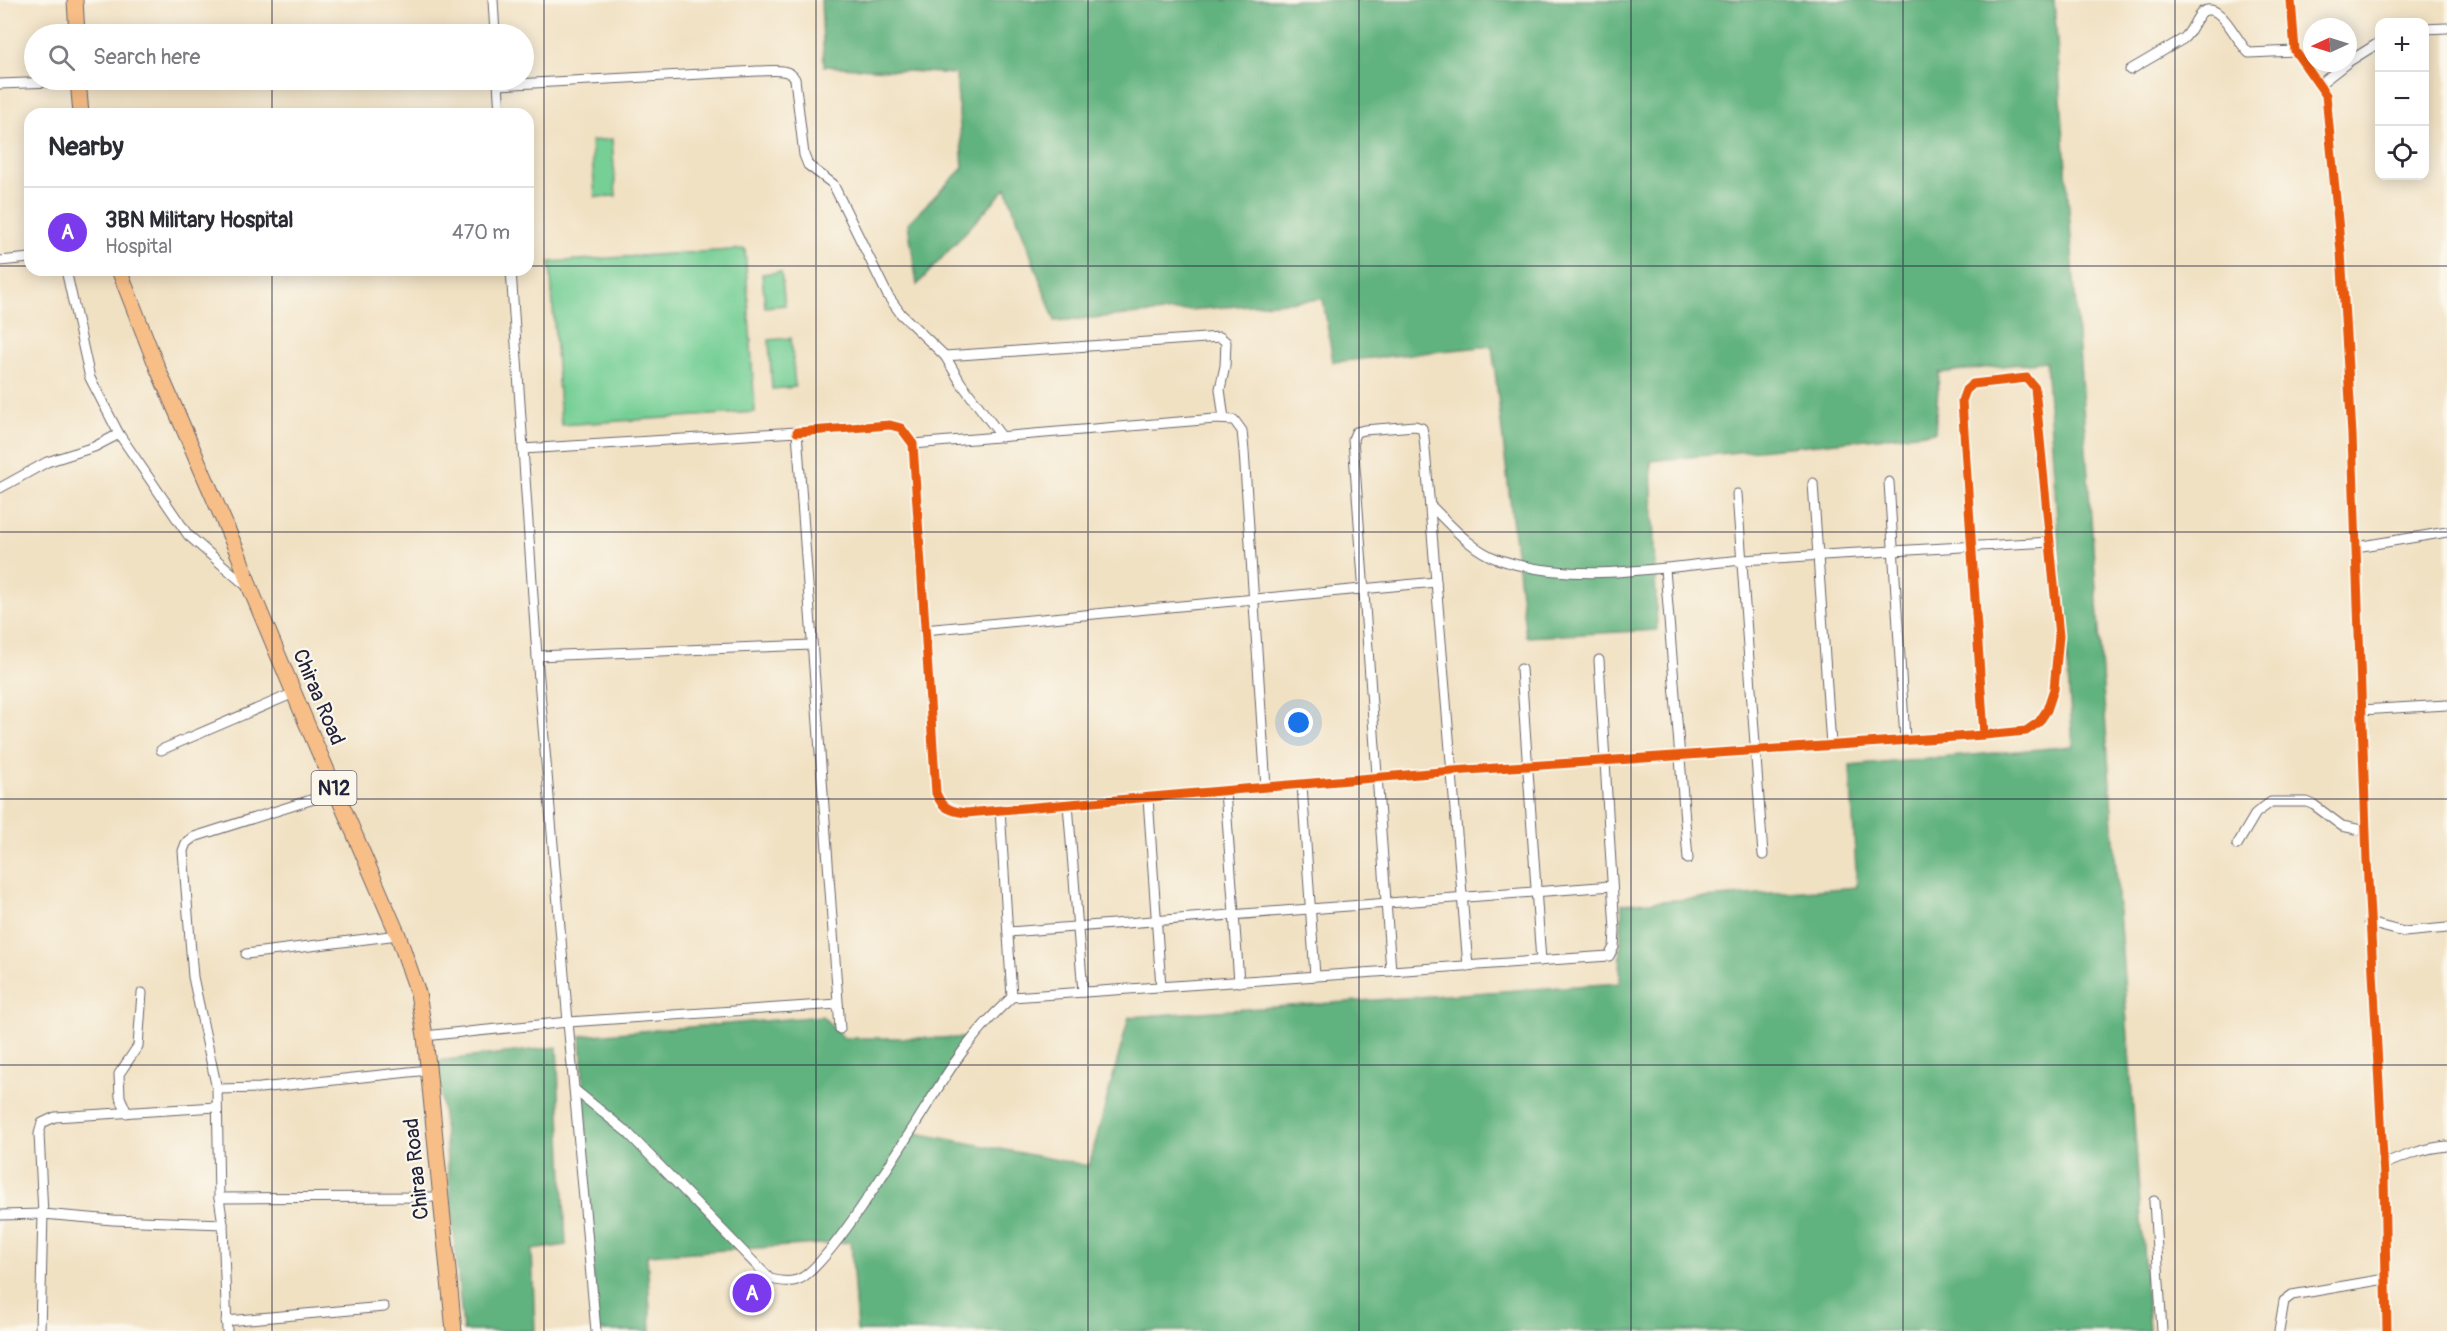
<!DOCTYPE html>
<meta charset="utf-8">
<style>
:root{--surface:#fff;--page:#f2f2f3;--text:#2b2b33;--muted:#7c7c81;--line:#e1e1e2;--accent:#7c3aed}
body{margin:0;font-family:Pangolin,sans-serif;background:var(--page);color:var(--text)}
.controls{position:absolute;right:18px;top:18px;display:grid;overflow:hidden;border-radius:12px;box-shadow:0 3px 15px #0003}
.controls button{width:54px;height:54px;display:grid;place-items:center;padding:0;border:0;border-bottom:2px solid var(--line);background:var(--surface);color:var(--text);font:30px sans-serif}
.compass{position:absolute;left:2303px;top:18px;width:54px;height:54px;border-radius:50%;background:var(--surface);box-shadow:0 3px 15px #0003;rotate:266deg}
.you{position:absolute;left:1299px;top:723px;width:21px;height:21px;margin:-15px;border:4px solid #fff;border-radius:50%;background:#1a73e8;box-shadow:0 0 0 9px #1a73e833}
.badge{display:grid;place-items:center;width:39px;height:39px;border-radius:50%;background:var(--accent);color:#fff;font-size:20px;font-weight:700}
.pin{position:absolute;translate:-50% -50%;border:3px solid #fff;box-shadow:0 2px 6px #0006}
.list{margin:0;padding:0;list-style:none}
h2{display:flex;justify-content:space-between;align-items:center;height:78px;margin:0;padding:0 24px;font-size:26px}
h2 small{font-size:20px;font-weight:400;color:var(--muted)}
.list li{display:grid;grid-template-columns:39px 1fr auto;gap:18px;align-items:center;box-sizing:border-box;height:90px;padding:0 24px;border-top:2px solid var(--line)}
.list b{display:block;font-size:22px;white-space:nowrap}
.list p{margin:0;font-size:20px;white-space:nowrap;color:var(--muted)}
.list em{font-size:20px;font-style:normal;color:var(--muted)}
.icon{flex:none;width:33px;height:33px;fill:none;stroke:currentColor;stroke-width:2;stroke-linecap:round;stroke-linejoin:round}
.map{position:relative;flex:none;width:2447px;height:1331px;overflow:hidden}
.search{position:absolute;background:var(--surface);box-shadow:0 3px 15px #0003;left:24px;top:24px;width:510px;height:66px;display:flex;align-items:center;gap:15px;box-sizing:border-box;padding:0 21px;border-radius:33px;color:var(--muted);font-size:22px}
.panel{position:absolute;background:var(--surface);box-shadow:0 3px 15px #0003;left:24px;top:108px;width:510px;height:168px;border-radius:18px}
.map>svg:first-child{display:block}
</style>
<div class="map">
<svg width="2447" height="1331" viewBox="0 0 2447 1331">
<rect width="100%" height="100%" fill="#fbf7ec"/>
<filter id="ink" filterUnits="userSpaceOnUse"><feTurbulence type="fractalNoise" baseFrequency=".0167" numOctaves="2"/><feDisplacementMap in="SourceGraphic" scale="12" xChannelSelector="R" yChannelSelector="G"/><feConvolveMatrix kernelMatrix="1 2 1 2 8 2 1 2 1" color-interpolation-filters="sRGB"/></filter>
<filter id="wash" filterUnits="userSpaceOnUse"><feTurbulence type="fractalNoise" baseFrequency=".008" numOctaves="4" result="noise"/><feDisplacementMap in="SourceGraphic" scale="24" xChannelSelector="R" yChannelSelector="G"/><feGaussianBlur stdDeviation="1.35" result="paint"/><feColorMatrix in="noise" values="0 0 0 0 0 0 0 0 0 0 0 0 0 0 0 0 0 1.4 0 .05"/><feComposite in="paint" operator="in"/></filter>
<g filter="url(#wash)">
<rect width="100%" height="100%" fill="#f1e1c3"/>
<g fill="#76cf95" stroke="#4c7868" stroke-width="1.5">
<path d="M612 139 616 196 595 197 591 141Z"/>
<path d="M745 249 755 412 561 425 550 262Z"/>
<path d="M781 272 785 305 765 307 762 274Z"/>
<path d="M791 338 795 387 772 389 769 340Z"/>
</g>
<g fill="#60b27e" stroke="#416a5c" stroke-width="1.5">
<path d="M821 0H2054L2149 1331H857L851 1242 647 1255 651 1331H596L581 1036 822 1016 844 1038H967L916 1133 1089 1166 1129 1017 1620 983 1622 904 1857 887 1850 766 2073 746 2046 361 1939 373 1935 432 1651 461 1657 630 1526 637 1492 346 1333 362 1323 299 1055 321 1006 188 917 285 908 223 963 168 956 74 824 66Z"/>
<path d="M557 1047 566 1245 532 1250 535 1331H463L438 1061Z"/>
</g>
</g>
<g filter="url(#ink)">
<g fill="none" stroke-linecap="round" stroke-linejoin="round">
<defs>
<g id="minor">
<path d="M493 0 495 34"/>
<path d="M2291 0 2295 51 2326 95 2341 252 2352 435 2367 861 2384 1177 2387 1331"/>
<path d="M2424 29 2447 28"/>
<path d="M2348 62 2380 42"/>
<path d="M2130 70 2183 39C2192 32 2194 20 2202 12 2221 0 2237 43 2249 53L2295 51"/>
<path d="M498 82 500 114"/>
<path d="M0 84 78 81"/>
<path d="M2320 84 2347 63"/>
<path d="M498 85 758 71C770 71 789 67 795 79L804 155 808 165 833 184 888 296 901 314 945 356 961 383 1002 437"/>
<path d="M0 261 30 258"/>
<path d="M66 270 90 378 119 434 188 535 249 588"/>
<path d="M945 356 1220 337 1226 342 1225 366 1220 389 1224 419"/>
<path d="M797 432 890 425 901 428 913 444 936 793C942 808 950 811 966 813L1453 771 1984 735 2026 731 2039 722 2047 710 2054 689 2059 636 2035 388 2027 378 1973 384 1966 390 1962 401 1984 735"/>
<path d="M913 444 1215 419 1234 420 1242 431 1244 451 1266 788"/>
<path d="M523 449 797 432 840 1029"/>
<path d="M1889 482 1905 739"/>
<path d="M1813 483 1831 745"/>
<path d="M0 488 47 462 94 447 119 434"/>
<path d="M1737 494 1763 855"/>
<path d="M1430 505C1450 524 1470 549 1497 559 1578 586 1662 566 1745 560 1847 553 1948 548 2050 542"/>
<path d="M2356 547 2447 532"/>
<path d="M1665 569 1688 859"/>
<path d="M924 630 1436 582"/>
<path d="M537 656 811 645"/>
<path d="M1521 669 1541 961"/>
<path d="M2361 710 2447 705"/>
<path d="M161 750 294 693"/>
<path d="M1302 785 1315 976"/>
<path d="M1225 791 1239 982"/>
<path d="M1148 798 1161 987"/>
<path d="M1068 804 1083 992"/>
<path d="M1000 810 1012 997"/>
<path d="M2237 845 2256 813 2271 802H2307L2314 805 2342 826 2366 831"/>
<path d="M2369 923 2404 932 2447 928"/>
<path d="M1008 932 1612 886"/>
<path d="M246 954 398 935"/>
<path d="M1391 971 1353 439 1356 432 1364 430 1415 426 1422 428 1424 437 1468 966"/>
<path d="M468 1032 568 1022 537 656 511 270"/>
<path d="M425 1036 462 1032"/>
<path d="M217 1089 260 1088 428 1070"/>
<path d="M575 1090 628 1133 770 1279C779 1281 789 1283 797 1280 831 1270 928 1100 955 1062 971 1039 991 1016 1012 997L1609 956 1614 947 1615 931 1599 660"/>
<path d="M216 1107 55 1117 42 1123 39 1134 43 1214 113 1220 223 1224"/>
<path d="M127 1113 120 1097 119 1074 138 1046 142 993"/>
<path d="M2383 1165C2404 1156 2424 1148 2447 1146"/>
<path d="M219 1198 440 1197"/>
<path d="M2154 1201 2162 1331"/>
<path d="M0 1215 43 1214 40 1331"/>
<path d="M226 1321 384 1307"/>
<path d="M227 1331 223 1224 219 1198 217 1089 193 977 183 851 186 843 194 837 336 792"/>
<path d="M596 1331 568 1022 838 1004"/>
<path d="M2279 1331 2284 1301 2292 1295 2385 1279"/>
</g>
<g id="trunk">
<path d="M75 0 77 34"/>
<path d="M78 80 81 114"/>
<path d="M119 270 157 367 239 556 251 590 306 722 398 935 418 993 425 1036 454 1331"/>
</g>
</defs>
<use href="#minor" stroke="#6a656b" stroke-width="11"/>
<use href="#trunk" stroke="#6a656b" stroke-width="17"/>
<use href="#minor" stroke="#fff" stroke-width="9"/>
<use href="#trunk" stroke="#f7be88" stroke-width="15"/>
<defs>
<g id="cycleway">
<path d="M2291 0 2295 51 2326 95 2341 252 2352 435 2367 861 2384 1177 2387 1331"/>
<path d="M797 432 890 425 901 428 913 444 936 793C942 808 950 811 966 813L1453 771 1984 735 2026 731 2039 722 2047 710 2054 689 2059 636 2035 388 2027 378 1973 384 1966 390 1962 401 1984 735"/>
</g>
</defs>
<use href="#cycleway" stroke="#fbf7ec" stroke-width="13"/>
<use href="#cycleway" stroke="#e8590c" stroke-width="9"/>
</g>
</g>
<path fill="none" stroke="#22223b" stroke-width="1.5" stroke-opacity="0.55" d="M272 0V34M544 0V1331M816 0V1331M1088 0V1331M1359 0V1331M1631 0V1331M1903 0V1331M2175 0V1331M272 80V114M0 266H30M528 266H2447M272 270V1331M0 532H2447M0 799H2447M0 1065H2447"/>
<g text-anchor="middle" stroke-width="4.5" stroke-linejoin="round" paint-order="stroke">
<rect fill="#fbf7ec" stroke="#636270" stroke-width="1.5" x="311.5" y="771" width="45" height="34" rx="4.5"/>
<g font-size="20" font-weight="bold" fill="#22223b">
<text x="334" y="795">N12</text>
</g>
<g font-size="21" fill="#22223b" stroke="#fbf7ec">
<text transform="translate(319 697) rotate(67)" y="7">Chiraa Road</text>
<text transform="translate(416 1169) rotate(-96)" y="7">Chiraa Road</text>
</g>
</g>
</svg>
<div class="controls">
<button>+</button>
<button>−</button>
<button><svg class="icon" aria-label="locate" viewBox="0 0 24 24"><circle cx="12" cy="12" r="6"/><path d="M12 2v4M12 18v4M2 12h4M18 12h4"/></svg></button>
</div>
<svg class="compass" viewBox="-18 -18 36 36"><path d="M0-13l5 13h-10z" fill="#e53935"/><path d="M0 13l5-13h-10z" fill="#7c7c81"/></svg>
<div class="you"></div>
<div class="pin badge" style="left:752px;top:1293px">A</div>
<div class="search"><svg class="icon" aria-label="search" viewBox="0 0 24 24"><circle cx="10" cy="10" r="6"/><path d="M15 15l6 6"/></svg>Search here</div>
<section class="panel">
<h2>Nearby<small></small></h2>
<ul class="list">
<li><span class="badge">A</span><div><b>3BN Military Hospital</b><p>Hospital</p></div><em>470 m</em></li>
</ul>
</section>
</div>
